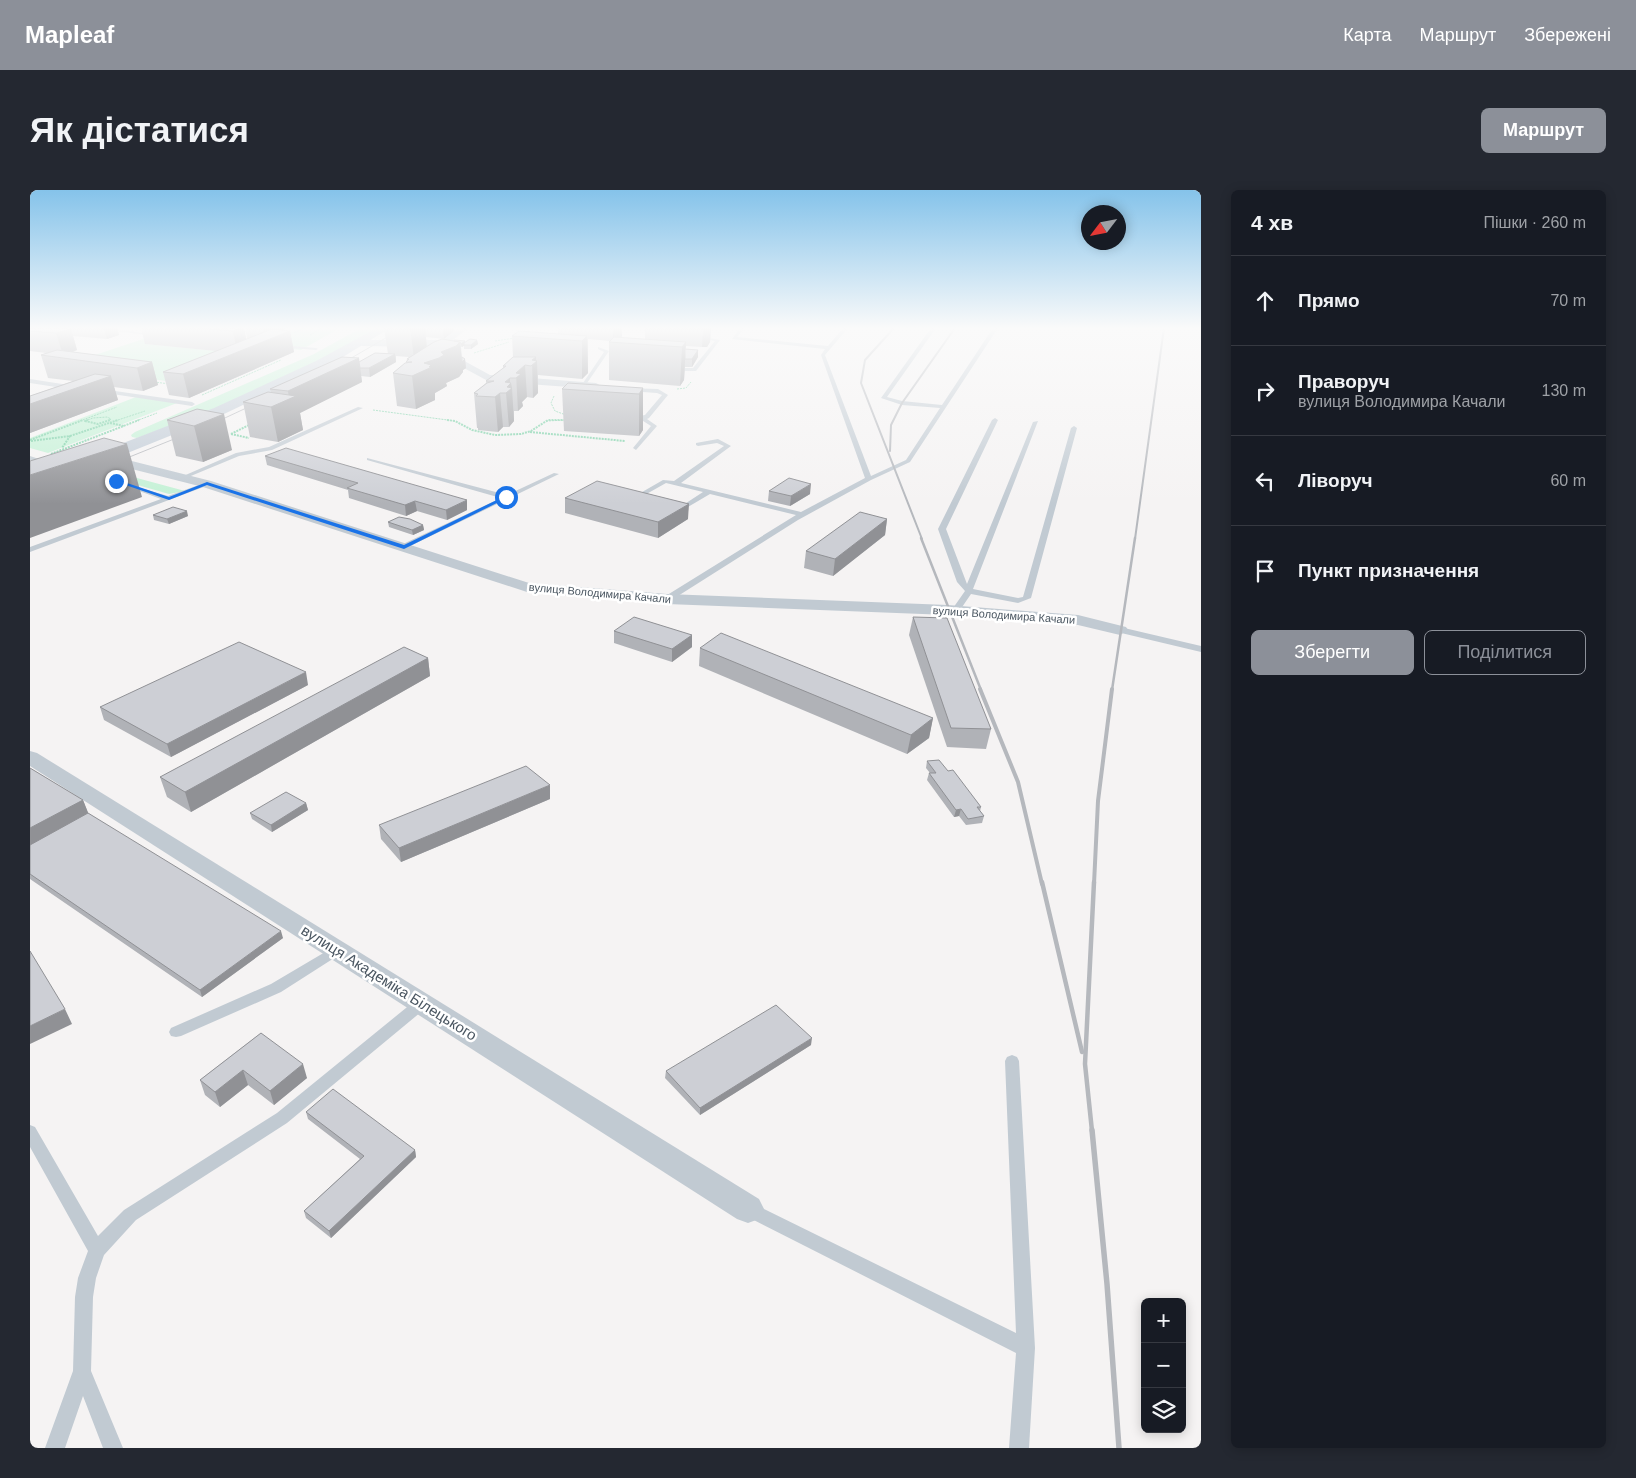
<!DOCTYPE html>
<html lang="uk">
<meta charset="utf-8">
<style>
:root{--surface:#171b24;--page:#242831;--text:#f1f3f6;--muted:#9ea1a6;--line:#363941;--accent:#8c9099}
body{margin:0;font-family:Helvetica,sans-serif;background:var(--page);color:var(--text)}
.controls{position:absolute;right:15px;bottom:15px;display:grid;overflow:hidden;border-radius:8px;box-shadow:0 2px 12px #0003}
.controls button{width:45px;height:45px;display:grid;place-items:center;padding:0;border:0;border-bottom:1px solid var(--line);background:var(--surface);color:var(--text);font:25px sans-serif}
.compass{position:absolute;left:1051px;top:15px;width:45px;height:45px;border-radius:50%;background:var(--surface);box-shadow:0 2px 12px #0003;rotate:238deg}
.stop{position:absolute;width:15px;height:15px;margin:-11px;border:4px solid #1a73e8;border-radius:50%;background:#fff}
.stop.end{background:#1a73e8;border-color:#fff;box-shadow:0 1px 5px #0008}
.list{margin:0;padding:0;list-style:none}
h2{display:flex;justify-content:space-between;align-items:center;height:65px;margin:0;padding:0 20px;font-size:21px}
h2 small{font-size:16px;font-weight:400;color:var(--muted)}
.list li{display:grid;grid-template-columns:32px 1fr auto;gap:15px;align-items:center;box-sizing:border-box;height:90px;padding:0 20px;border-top:1px solid var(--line)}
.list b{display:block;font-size:19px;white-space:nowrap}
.list p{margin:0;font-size:16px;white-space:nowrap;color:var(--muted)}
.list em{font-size:16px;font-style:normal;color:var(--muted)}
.actions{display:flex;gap:10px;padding:15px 20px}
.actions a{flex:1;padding:11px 0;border:1px solid var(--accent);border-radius:8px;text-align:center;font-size:18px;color:var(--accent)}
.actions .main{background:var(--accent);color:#fff}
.icon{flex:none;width:28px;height:28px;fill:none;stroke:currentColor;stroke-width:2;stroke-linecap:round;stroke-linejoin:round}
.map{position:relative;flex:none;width:1171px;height:1258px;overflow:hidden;border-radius:8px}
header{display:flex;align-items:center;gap:30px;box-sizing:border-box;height:70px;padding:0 25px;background:var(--accent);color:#fff}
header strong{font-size:24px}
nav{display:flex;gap:28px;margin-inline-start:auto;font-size:18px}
.intro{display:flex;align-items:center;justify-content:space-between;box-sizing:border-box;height:120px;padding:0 30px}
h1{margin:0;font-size:35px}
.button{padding:12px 22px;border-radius:8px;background:var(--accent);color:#fff;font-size:18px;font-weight:700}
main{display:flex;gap:30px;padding:0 30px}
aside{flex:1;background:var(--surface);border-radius:8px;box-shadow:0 2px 12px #0003}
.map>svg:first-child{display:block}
</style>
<header>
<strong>Mapleaf</strong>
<nav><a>Карта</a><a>Маршрут</a><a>Збережені</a></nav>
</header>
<div class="intro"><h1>Як дістатися</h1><a class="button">Маршрут</a></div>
<main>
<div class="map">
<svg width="1171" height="1258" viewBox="0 0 1171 1258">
<rect width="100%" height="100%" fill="#f5f3f3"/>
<g fill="#c3f1d5">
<path d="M261 138H310L271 160 229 155Z"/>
<path d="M331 138H350L223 205 107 248 102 247 101 245 105 242 284 164Z"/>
<path d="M116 148V154L207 163 144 192 29 177Z"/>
<path d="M106 207 147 213 18 263 0 258V248Z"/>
<path d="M81 281 155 301 139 304 76 286 0 311Z"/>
</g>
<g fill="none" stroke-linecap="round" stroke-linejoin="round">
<g stroke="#7ad0a6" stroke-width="1" stroke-dasharray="2 1" stroke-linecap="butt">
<path d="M264 143 274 138"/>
<path d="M280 145 292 138"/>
<path d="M465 151 485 148"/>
<path d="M444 163 479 152"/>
<path d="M124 192 140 194"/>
<path d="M647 199 656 198 661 192"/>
<path d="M172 205 251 170"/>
<path d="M524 206 521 213 525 221 536 225"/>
<path d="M343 220 425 231"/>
<path d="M50 231 87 217"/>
<path d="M55 231 63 228 77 227 81 229 78 231"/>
<path d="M85 231 115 221"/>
<path d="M106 231 127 223"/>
<path d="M516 231 537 230"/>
</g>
<g stroke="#7ad0a6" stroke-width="2" stroke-dasharray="2 1" stroke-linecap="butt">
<path d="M58 230 55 231 68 234 80 230"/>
<path d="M417 230 425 231 442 240 465 245 491 244 501 241 518 230H537"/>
<path d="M80 233 94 236"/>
<path d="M500 242 595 251"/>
<path d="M201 244 221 234"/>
<path d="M201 244 219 248"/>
<path d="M40 246 88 230"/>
<path d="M0 250 53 230"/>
<path d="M1 251 40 246 32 258"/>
<path d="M21 264 109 230"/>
</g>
<g fill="#c1cad2" fill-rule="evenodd">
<path d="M59 138H77L128 145 126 146Z"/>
<path d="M710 138H715L707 147 798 156 813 138H818L795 165 841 286 876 270 910 218 872 215 851 208 901 138H906L857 207 872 211 912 215 963 138H968L880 272 841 290 768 330 640 411H634V407L766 325 680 304 646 324 644 323V321L673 302 636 293 604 311H600V309L633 290 644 291 694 256 687 253 668 256 666 255V253L688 249 701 256 651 293 771 322 835 288 791 165 795 159 702 149Z"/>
<path d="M668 146 690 150 666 181H639L641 178H663L685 151 668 148Z"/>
<path d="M249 155 286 158 288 159 286 160 247 157Z"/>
<path d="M568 157 579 161 555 196H551L574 162 568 159Z"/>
<path d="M0 189 45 196 48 198 45 200 0 193Z"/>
<path d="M596 198 628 199 638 205 619 228 617 229 627 236 606 260 603 258 621 236 610 229 599 230 596 228 615 225 632 205 627 203 598 201Z"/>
<path d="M71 199 162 212 165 214 162 216 69 202Z"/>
<path d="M328 217 333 218 242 260 209 266 156 288 151 287 206 263 239 257Z"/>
<path d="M965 228 968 230 916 339 937 394 1003 232 1008 231 943 399 988 408 993 407 1041 238 1044 236 1047 238 1001 408 988 413 941 404 928 423 925 424 921 421 935 401 927 392 908 339 962 230Z"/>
<path d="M0 266 12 270 13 271 10 273 0 270Z"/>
<path d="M337 268 477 305 524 283 529 284 374 359 370 357 371 355 471 308 337 270Z"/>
<path d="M177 292 180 294 179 295 0 362V357L131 309 93 295V293L138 306Z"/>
<path d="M1090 437 1171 456V462L1087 442V438Z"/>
<path d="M307 755 312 757 314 760 312 763 251 802 151 846 146 847 141 846 139 842 141 838 241 794Z"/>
<path d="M392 808 397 809 399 813 397 817 257 933 106 1030 74 1065 66 1088 63 1107 61 1181 93 1258H73L53 1206 35 1258H15L43 1181 45 1107 48 1088 58 1061 0 957V935L5 937 68 1046 94 1020 247 923 387 809Z"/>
<path d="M982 865 987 867 989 871 1005 1158 999 1258H979L986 1163 712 1024 710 1019 712 1014 718 1011 724 1014 986 1143 975 871 977 867Z"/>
</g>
<g fill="#c1cad2" fill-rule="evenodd">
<path d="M428 138H438L418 154 407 156 460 185 566 193 571 196 566 199 458 191 395 157 332 156 328 153 332 150H413Z"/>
<path d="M74 264 181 291 499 393 637 404 918 415 1048 425 1096 437 1098 440 1090 445 1048 435 918 425 637 414 497 402 173 297 70 271V265Z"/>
<path d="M0 561 7 563 729 1009 734 1019 729 1029 718 1033 707 1029 0 576Z"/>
</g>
<path fill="#c1cbd6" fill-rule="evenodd" d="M347 138H360L308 170 194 224 100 262 0 299V289L184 218 286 171Z"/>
<g stroke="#b5b8bd" stroke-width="1">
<path d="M311 174 373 138"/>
<path d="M182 234 227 213"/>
<path d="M87 272 154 245"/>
</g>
<g stroke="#b5b8bd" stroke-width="2">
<path d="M864 138 835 170 831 193 892 349"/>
<path d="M860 261 861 235 872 213 925 138"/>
<path d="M1105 349 1134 138"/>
</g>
<g stroke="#b5b8bd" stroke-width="2.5">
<path d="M891 348 951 500"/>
<path d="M1082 500 1105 348"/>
</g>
<g stroke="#b5b8bd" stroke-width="4">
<path d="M950 499 988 592 1012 694"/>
<path d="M1064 694 1068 611 1082 499"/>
</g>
<g stroke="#b5b8bd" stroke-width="4.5">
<path d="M1012 692 1052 862"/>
<path d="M1062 941 1055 874 1064 692"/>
</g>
<path stroke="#b5b8bd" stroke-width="5.5" d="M1062 940 1077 1094 1089 1258"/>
</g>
<g fill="#b0b2b7">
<path d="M0 138H87L89 145 77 149 43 146 47 160 43 162 122 172 128 195 113 201 84 197 88 210 0 243V206L43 191 18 188 11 165 16 163 0 161Z"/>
<path d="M111 138H214L216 149 219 148H217L215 138H256L253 140 260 141 264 162 159 208 139 205 133 182 186 161 115 154Z"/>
<path d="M354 138H424V141L414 149 396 147 397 156 424 151H435V153L447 150 448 154 441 159H434V156L431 157 432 167 435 169 436 178 433 180V182L429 187 416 193 417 196 412 199 405 203V210L386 219 367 216 363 183 376 173 377 169 379 167 366 166V172L340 187 331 186 332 192 270 223 273 240 248 252 220 247 213 212 241 202 240 199 358 164Z"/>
<path d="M528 138H592V146L591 148 615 149V138H681L680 152 677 157H672L656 156 655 159 668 160V167L662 177H655L654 190 650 196 579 190V152L580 151 558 149V183L552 189 508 185V203L503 208 497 207 492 212 493 216 488 221H484V231L479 237H473L468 242 448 240V238H447L444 203 456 193V191L473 179V176L483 167 482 146 528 144Z"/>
<path d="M613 198V240L609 246 534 241 532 199Z"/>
<path d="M167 219 202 260 173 272 146 266 137 230Z"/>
<path d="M235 266 437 320 417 330 387 321 376 326 319 308 318 300 237 275Z"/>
<path d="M739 301 780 304 760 316 738 311Z"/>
<path d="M535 308 658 329 628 348 535 323Z"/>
<path d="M123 325 158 326 139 334 124 330Z"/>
<path d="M857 329 855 345 803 386 774 378 776 361Z"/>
<path d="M358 332 393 335 394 340 383 345 359 337Z"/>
<path d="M883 427 961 539 956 559 917 557 879 445Z"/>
<path d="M584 441 662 445V457L642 472 584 453Z"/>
<path d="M670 458 903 528 899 548 877 564 669 476Z"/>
<path d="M398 468 400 486 161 622 137 607 130 587Z"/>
<path d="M278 495 141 567 74 530 70 517Z"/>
<path d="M897 571 918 581 951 617 950 621 954 626 952 633 936 635 929 626 924 627 897 590 899 583H900L896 578Z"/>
<path d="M0 578 53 610 58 623 253 748 172 807 0 689Z"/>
<path d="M520 609 371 672 351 649 349 635Z"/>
<path d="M276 613 278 620 242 642 222 629 220 623Z"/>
<path d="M231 843 277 888 244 915 218 895 190 917 175 905 170 890Z"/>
<path d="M781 855 670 925 635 888 636 881Z"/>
<path d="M276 922 385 960 386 967 301 1048 276 1028 274 1021 330 969 278 929Z"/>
</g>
<g fill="#909195">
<path d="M74 138H87L89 145 77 149Z"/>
<path d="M210 138H214L218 158 260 141 264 162 159 208 153 184 207 162 203 141Z"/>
<path d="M233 138H256L235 149Z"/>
<path d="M380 138H395L397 160 384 168Z"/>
<path d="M413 138H424V141L414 149Z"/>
<path d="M583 138H592V146L588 151H583Z"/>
<path d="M673 138H681L680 152 677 157H672Z"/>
<path d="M41 139 47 160 33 165 26 143Z"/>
<path d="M557 146 558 183 552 189V151Z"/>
<path d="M447 150 448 154 441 159V155Z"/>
<path d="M435 151V155L432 157 431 154Z"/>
<path d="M430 152 432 172 435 169 436 178 433 180V182L429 187 416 193 417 196 412 199 405 203V210L386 219 382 186 394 173 411 162Z"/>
<path d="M656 152 654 190 650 196 652 157Z"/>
<path d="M668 160V167L662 177V169Z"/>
<path d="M365 164 366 172 340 187 339 178Z"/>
<path d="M506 167V172L507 171 508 203 503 208 502 170Z"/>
<path d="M329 168 332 192 270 223 273 240 248 252 241 217 259 209 258 201Z"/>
<path d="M122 172 128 195 113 201 107 178Z"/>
<path d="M495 175 497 207 492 212 493 216 488 221 486 183Z"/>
<path d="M81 186 88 210 0 243V214Z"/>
<path d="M480 188V194L481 193 482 198 484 231 479 237 476 203 475 192Z"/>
<path d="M613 198V240L609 246V204Z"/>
<path d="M470 203 473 237 468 242 465 207Z"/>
<path d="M194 224 202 260 173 272 164 236Z"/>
<path d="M97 254 112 307 0 348V285Z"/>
<path d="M781 294 780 304 760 316 761 306Z"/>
<path d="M437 310V320L417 330 416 320Z"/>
<path d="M385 311 387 321 376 326 375 315Z"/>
<path d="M659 314 658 329 628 348V332Z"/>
<path d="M157 321 158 326 139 334 137 329Z"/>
<path d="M857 329 855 345 803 386 805 369Z"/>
<path d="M393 335 394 340 383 345 382 340Z"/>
<path d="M662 445V457L642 472V459Z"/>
<path d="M398 468 400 486 161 622 155 602Z"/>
<path d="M276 482 278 495 141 567 137 554Z"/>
<path d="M903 528 899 548 877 564 881 545Z"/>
<path d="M520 595V609L371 672 369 658Z"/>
<path d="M53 610 61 630 0 664V638Z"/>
<path d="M276 613 278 620 242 642 241 635Z"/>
<path d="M931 619 929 626 924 627 926 620Z"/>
<path d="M251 741 253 748 172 807 170 800Z"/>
<path d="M35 819 42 834 0 854V836Z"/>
<path d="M782 848 781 855 670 925V918Z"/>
<path d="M273 874 277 888 244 915 240 901Z"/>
<path d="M213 880 218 895 190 917 185 902Z"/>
<path d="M385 960 386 967 301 1048 299 1041Z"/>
</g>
<g fill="#cdcfd5" stroke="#909195">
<path d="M0 138H40L41 139 26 143 0 141Z"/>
<path d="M171 138H210L203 141Z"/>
<path d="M242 139 260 141 153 184 133 182Z"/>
<path d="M489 141 557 146 552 151 482 146Z"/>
<path d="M584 147 656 152 652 157 579 152Z"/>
<path d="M412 149 430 152 426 156 411 162 414 165 409 168 394 173 401 175 399 177H402L382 186 363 183 375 173 382 172H376L379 169H377L404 152Z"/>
<path d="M440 149 447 150 441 155H434V153Z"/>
<path d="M424 150 435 151 431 154 430 152 424 151Z"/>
<path d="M655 159 668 160 662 169H655Z"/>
<path d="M27 160 122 172 107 178 11 165Z"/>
<path d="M345 163 365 164 339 178H330L329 172Z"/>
<path d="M312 167 329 168 258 201 240 199Z"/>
<path d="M432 167 435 169 432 172Z"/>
<path d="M483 167H506L502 170 507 171 501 176 495 175 486 183 491 184 486 188H480L475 192 481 193 477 197 482 198 476 203H470L465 207 446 206 448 204 444 203 457 193 464 191H456L476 176H473Z"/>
<path d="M65 184 81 186 0 214V206Z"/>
<path d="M538 193 613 198 609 204 532 199Z"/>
<path d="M238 202 266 206 241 217 213 212Z"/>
<path d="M167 219 194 224 164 236 137 230Z"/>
<path d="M74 248 97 254 0 285V271Z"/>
<path d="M256 258 437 310 416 320 385 311 375 315 317 298 328 293 235 266Z"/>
<path d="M759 288 781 294 761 306 739 301Z"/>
<path d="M567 291 659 314 628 332 535 308Z"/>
<path d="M143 317 157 321 137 329 123 325Z"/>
<path d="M830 322 857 329 805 369 776 361Z"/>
<path d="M369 327 380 329 393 335 382 340 358 332Z"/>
<path d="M604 427 662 445 642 459 584 441Z"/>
<path d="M883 427 917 428 961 539 921 538Z"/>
<path d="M691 443 903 528 881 545 670 458Z"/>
<path d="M209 452 276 482 137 554 70 517Z"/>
<path d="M374 457 398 468 155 602 130 587Z"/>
<path d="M909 570 918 581 923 580 951 617H947L954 626 938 629 931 619 926 620 899 583H906L897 571Z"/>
<path d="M496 576 520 595 369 658 349 635Z"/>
<path d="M0 578 53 610 0 638Z"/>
<path d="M256 602 276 613 241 635 220 623Z"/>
<path d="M58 623 251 741 170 800 0 684V655Z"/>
<path d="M0 761 35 819 0 836Z"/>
<path d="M746 815 782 848 670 918 636 881Z"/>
<path d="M231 843 273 874 240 901 213 880 185 902 170 890Z"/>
<path d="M303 899 385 960 299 1041 274 1021 334 966 276 922Z"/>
</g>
<linearGradient id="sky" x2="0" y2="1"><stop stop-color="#85c3ea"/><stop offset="0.44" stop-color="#fafafa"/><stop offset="1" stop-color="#fafafa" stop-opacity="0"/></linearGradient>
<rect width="1171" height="314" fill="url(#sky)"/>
<path fill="#1a73e8" d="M88 290 139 307 177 292 374 355 475 306 479 307 374 359 177 295 139 310 84 291Z"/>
<g text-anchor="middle" stroke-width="5" stroke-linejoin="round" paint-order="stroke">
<g font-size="11" fill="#4a5661" stroke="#fff">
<text transform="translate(570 403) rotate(5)" y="4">вулиця Володимира Качали</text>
<text transform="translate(974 425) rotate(4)" y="4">вулиця Володимира Качали</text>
</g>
<g font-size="15" fill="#4a5661" stroke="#fff">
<text transform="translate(359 793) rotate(32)" y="5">вулиця Академіка Білецького</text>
</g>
</g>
</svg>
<div class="controls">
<button>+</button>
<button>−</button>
<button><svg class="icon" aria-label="layers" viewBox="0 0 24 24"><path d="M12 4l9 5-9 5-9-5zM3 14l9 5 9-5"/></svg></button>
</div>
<svg class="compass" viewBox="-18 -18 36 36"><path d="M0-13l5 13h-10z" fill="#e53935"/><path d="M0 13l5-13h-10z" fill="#9ea1a6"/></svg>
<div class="stop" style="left:476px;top:307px"></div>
<div class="stop end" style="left:86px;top:291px"></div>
</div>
<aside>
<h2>4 хв<small>Пішки · 260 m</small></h2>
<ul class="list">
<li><svg class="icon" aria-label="ahead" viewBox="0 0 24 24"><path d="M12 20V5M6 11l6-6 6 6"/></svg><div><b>Прямо</b></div><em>70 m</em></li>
<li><svg class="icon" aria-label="right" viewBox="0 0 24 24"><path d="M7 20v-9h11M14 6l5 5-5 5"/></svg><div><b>Праворуч</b><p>вулиця Володимира Качали</p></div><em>130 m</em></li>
<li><svg class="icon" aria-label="left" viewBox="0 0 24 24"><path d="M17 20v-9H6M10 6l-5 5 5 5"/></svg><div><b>Ліворуч</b></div><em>60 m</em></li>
<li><svg class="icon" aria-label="arrive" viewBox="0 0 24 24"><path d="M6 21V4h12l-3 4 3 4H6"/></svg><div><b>Пункт призначення</b></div></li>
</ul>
<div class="actions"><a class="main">Зберегти</a><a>Поділитися</a></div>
</aside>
</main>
